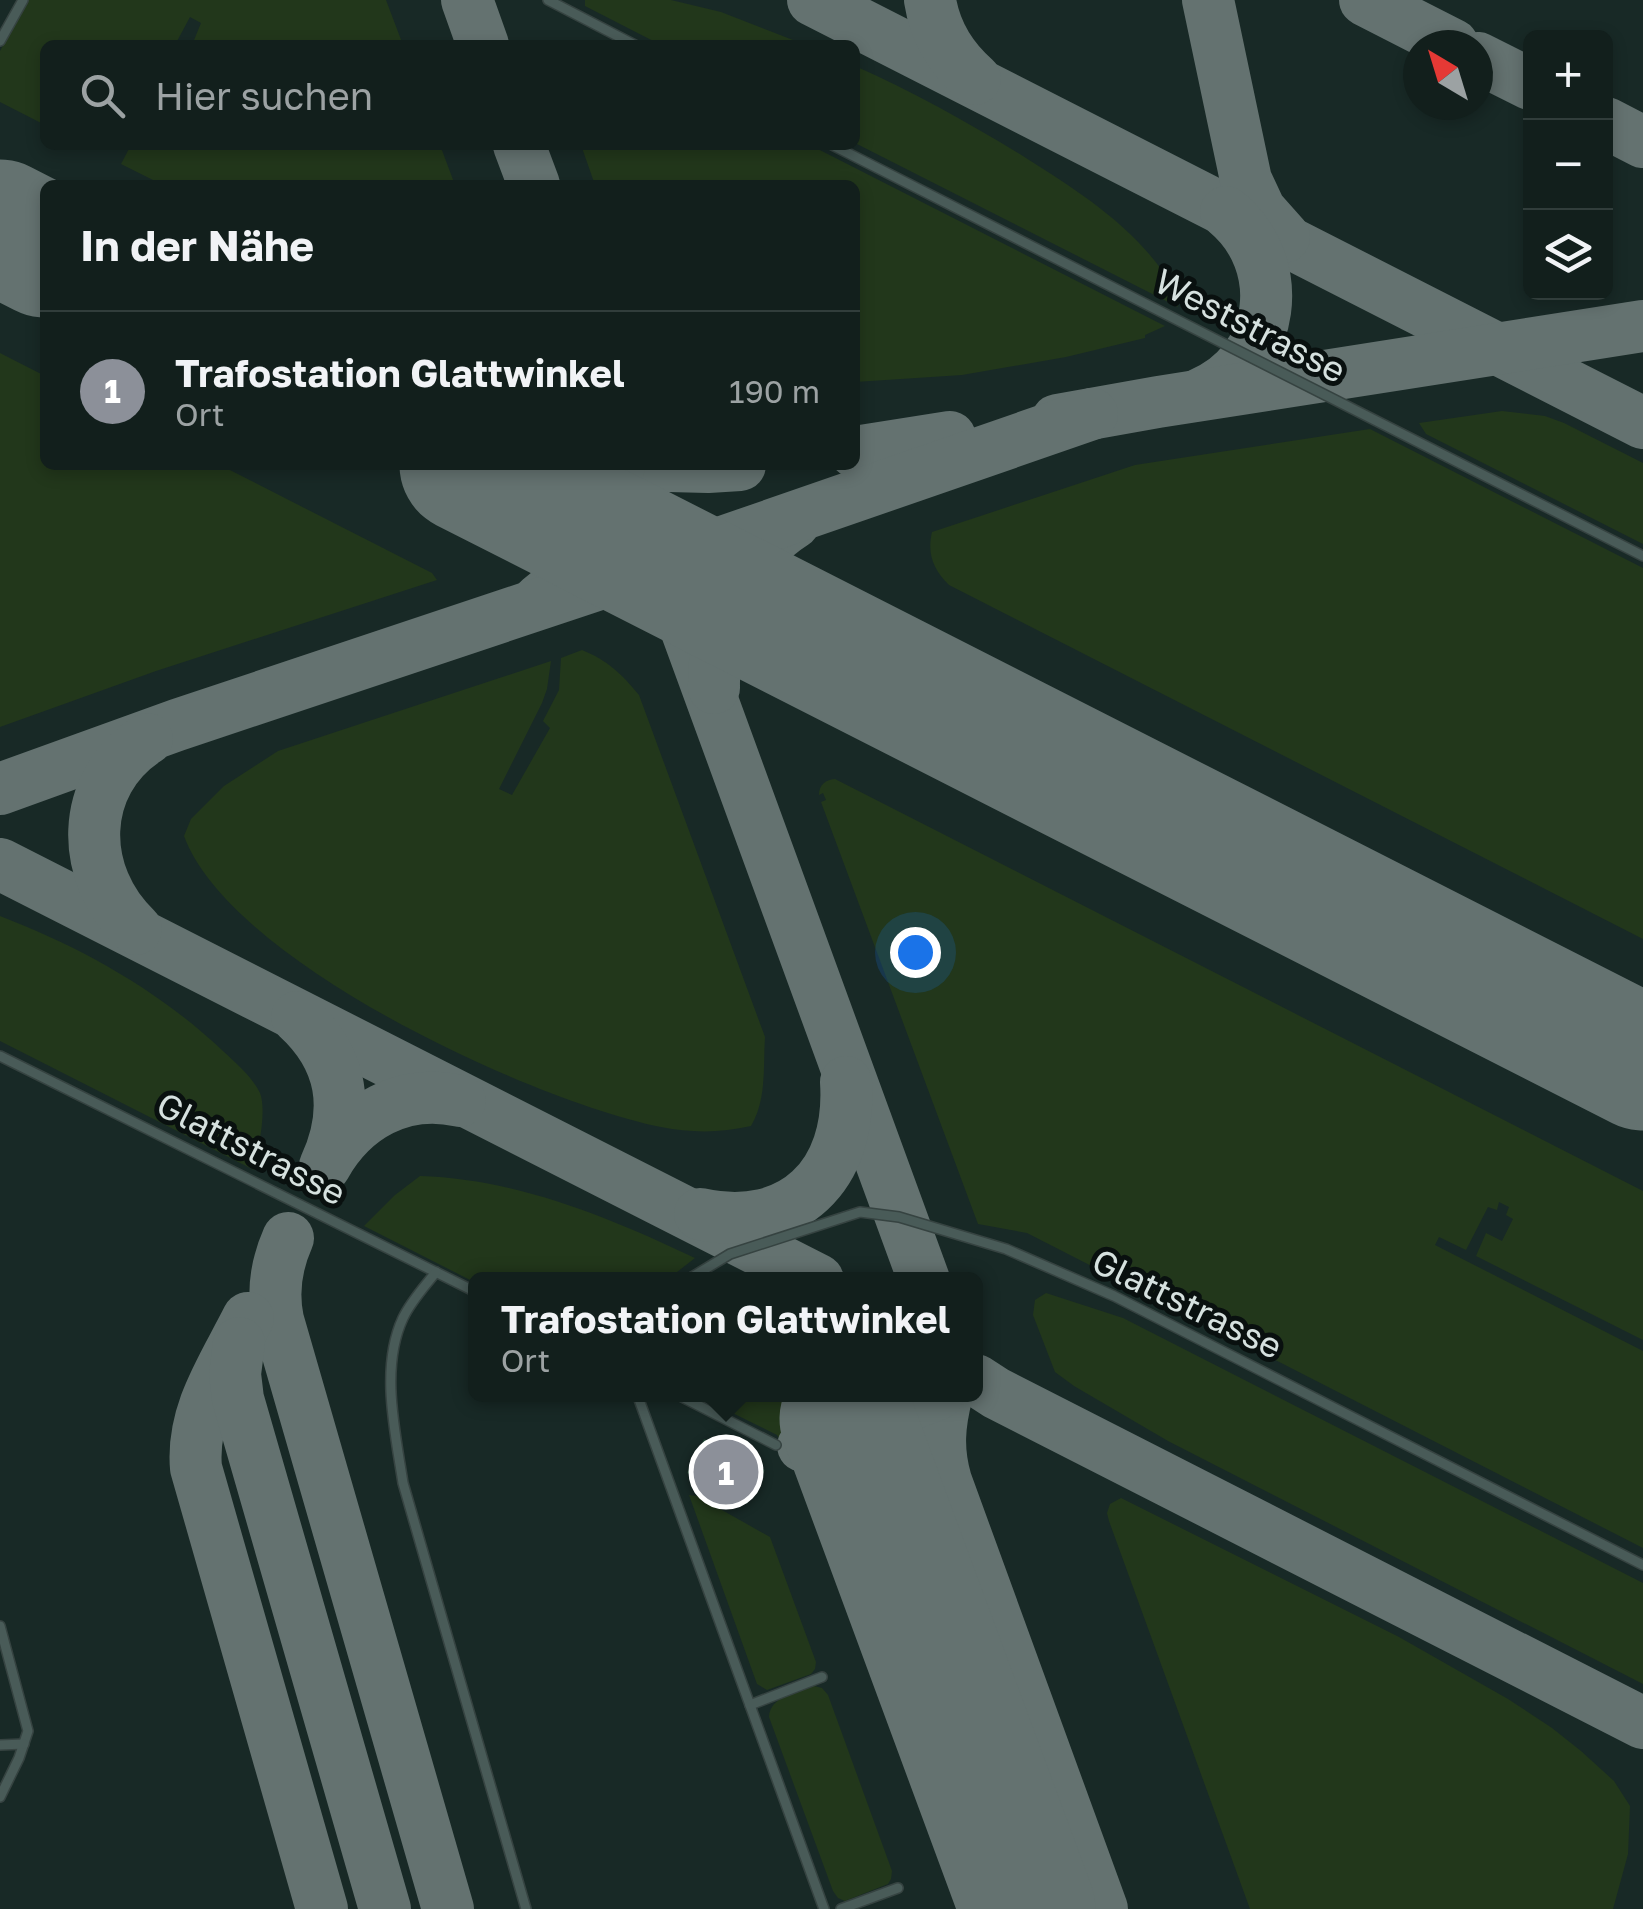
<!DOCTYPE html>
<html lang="de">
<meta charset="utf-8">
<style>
:root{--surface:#121f1c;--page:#1f2c29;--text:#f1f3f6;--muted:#9ca2a3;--line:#313d3b;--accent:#8c9099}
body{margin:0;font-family:"Golos Text",sans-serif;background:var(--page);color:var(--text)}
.controls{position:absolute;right:30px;top:30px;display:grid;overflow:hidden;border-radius:15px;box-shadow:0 5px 15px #0003}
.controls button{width:90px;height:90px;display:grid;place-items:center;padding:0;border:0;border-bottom:2px solid var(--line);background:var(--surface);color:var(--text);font:50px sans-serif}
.compass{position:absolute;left:1403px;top:30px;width:90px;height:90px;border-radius:50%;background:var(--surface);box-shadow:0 5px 15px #0003;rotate:322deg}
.you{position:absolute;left:915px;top:952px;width:35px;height:35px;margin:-25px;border:8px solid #fff;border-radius:50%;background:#1a73e8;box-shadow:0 0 0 15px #1a73e833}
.badge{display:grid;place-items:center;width:65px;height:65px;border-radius:50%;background:var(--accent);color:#fff;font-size:32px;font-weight:700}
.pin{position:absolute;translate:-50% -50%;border:5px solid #fff;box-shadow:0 2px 10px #0006}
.popup{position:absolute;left:468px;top:1272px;width:515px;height:130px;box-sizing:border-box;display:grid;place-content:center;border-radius:15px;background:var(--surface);filter:drop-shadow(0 2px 8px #0005);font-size:32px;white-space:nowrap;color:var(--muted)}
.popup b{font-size:38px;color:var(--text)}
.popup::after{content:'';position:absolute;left:50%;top:100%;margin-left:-20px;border:20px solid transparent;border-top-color:var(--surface)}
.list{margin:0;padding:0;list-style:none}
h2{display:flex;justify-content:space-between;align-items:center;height:130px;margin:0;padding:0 40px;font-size:42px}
h2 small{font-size:32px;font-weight:400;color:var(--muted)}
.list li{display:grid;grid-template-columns:65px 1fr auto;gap:30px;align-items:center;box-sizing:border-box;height:160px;padding:0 40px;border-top:2px solid var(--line)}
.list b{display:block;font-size:38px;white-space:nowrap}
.list p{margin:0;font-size:32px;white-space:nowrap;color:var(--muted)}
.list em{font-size:32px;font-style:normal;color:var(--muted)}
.icon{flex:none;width:55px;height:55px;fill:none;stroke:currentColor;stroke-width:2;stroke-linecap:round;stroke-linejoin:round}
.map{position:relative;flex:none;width:1643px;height:1909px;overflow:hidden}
.search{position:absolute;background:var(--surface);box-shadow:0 5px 15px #0003;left:40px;top:40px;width:820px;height:110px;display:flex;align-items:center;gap:25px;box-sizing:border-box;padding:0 35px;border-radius:15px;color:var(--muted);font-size:38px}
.panel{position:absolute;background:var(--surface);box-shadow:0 5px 15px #0003;left:40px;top:180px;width:820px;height:290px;border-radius:15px}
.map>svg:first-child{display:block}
</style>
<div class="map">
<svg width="1643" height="1909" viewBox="0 0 1643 1909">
<rect width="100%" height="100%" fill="#182926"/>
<g fill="#22371b">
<path d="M28 0H386L403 45H192L201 23 190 17 175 45H45V125L0 102V51Z"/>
<path d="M585 0H671L721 12 806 45H661L585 6Z"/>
<path d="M855 66C914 92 971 124 1026 158 1075 189 1129 223 1163 272 1171 283 1175 294 1178 307L855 143Z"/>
<path d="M131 145H440L455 185H163L121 164Z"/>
<path d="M581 145H810L1165 326 1145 335V338L1066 357 962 375 855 382V185H595Z"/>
<path d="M0 353 45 376V465H220L432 573 437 580 156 671 0 727Z"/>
<path d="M1502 411 1545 416 1564 423 1643 463V544L1426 434 1419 423Z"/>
<path d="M1370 429 1643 568V939L949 585C933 569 927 554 932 532L1135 465Z"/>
<path d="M582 650C607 660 622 674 639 695L765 1037C763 1066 767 1099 751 1126 721 1133 691 1133 661 1127 533 1101 231 963 184 836L191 819 224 786 278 751 551 661 547 689 542 703 499 789 512 795 550 728 543 721 559 690 561 658Z"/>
<path d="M835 779 1643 1191V1340L1476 1256 1486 1233 1502 1241 1513 1219 1506 1215 1509 1207 1499 1202 1497 1210 1488 1207 1466 1250 1439 1237 1435 1245 1643 1351V1548L1027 1233 978 1224 821 802 826 800 823 793 819 795C819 785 825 780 835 779Z"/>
<path d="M0 916C83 948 160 991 224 1052 236 1063 253 1078 260 1093 267 1111 258 1151 254 1170L0 1041Z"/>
<path d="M420 1176C517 1179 608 1217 695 1258L668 1279 476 1280V1283L364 1226 395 1195Z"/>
<path d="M1046 1293 1123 1318 1643 1583V1684L1168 1441 1074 1386 1055 1372 1033 1315 1035 1300Z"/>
<path d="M696 1395 892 1394V1395L886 1403 781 1441 777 1435Z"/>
<path d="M893 1425 1070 1909H982L815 1453 839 1444 867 1522 898 1512 870 1433Z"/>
<path d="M689 1495 697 1496 770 1537 816 1662 815 1669 811 1674 767 1690 757 1684Z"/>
<path d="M1121 1498 1399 1637 1508 1699 1552 1728 1581 1751 1614 1781 1630 1806 1628 1854 1613 1909H1250L1109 1521 1107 1513 1110 1504Z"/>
<path d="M814 1686 822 1688 828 1695 892 1871 891 1879 888 1884 845 1901 838 1898 833 1891 769 1717C770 1696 797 1693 814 1686Z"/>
</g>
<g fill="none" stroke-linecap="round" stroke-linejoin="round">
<g stroke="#647270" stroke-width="52">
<path d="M467 0 483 45"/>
<path d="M813 0 1643 423"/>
<path d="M930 0C935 32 951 58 975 79"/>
<path d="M1208 0 1246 180 1260 210 1284 237"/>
<path d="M1365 0 1453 45"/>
<path d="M1478 58 1530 84"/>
<path d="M1606 123 1643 142"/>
<path d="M519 145 534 185"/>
<path d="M1200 394C1276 363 1289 264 1226 212"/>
<path d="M1057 420 1158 402 1643 326"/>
<path d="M855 452 950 437"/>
<path d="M630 465 662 563 924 1280"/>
<path d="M630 465 708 467 740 465"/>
<path d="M539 600C586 563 609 524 619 465"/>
<path d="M714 688C713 624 738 559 794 523"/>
<path d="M0 789 177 725 662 563 1092 414"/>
<path d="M0 864 818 1280"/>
<path d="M136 929C79 875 78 784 147 739"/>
<path d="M297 1017C343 1059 351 1110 325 1166 353 1116 403 1088 460 1101"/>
<path d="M700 1214C793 1234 852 1175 846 1082"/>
<path d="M288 1238C276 1265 272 1291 278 1320L448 1909"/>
<path d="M248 1318C224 1366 191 1412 196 1468L322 1909"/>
<path d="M239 1343 235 1374 238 1399 385 1909"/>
<path d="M976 1380 996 1393 1643 1723"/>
<path d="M947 1394C939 1425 937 1450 946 1481L1102 1909"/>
<path d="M803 1446 938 1394"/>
</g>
<g stroke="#647270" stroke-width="135">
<path d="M0 227 45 250"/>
<path d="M467 465 1643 1063"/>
<path d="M847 1419 1028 1909"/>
</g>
</g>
<path fill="#1e4432" d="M704 1439 765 1470 747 1504 687 1473Z"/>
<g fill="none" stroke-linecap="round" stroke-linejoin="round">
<defs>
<g id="service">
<path d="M548 0 635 45"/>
<path d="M0 41 23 0"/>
<path d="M832 145 1643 556"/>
<path d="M0 1056 476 1292"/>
<path d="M436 1272C425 1286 411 1301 403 1318 380 1367 395 1431 403 1483L526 1909"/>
<path d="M687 1280 730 1254 860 1212 899 1217 1006 1249 1114 1296 1643 1565"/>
<path d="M637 1394 824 1909"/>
<path d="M676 1394 776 1445"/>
<path d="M0 1626 28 1731 19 1758 0 1797"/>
<path d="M750 1705 822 1677"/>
<path d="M0 1745 24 1744"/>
<path d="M841 1909 898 1888"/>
</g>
</defs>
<use href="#service" stroke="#364341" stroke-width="12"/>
<use href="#service" stroke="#495b58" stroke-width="9"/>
</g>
<g text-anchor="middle" stroke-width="10" stroke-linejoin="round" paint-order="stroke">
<g font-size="35" fill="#d6e1df" stroke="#09100f">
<text transform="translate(1250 326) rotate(27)" y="12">Weststrasse</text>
<text transform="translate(251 1149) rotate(27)" y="12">Glattstrasse</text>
<text transform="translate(1187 1304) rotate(26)" y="12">Glattstrasse</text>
</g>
</g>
</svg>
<div class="controls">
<button>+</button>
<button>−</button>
<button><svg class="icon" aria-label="layers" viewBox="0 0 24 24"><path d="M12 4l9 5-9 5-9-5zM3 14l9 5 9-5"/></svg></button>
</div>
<svg class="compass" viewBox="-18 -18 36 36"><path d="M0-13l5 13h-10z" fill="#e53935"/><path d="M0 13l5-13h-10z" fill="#9ca2a3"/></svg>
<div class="you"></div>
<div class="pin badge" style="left:726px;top:1472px">1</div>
<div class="popup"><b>Trafostation Glattwinkel</b>Ort</div>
<div class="search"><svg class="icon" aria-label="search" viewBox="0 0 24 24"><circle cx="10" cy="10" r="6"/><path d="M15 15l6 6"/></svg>Hier suchen</div>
<section class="panel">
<h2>In der Nähe<small></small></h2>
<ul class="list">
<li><span class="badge">1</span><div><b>Trafostation Glattwinkel</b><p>Ort</p></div><em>190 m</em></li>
</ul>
</section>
</div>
